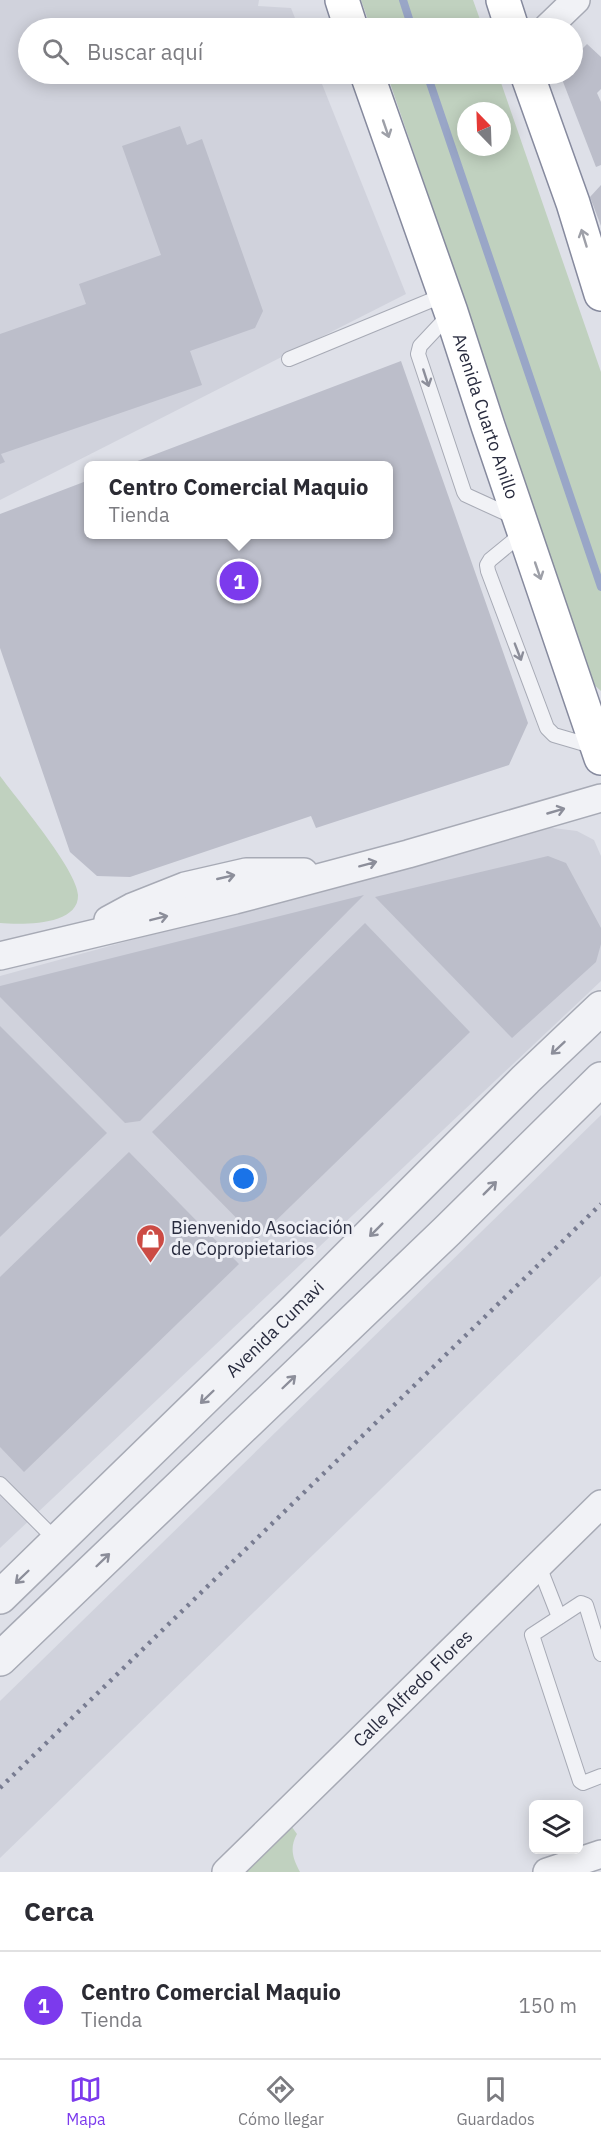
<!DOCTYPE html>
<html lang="es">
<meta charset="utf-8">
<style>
:root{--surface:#fff;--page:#f7f7f7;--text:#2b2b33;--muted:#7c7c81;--line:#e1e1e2;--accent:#7c3aed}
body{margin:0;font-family:"IBM Plex Sans",sans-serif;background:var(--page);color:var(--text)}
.controls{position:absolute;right:18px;bottom:18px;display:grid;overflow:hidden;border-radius:9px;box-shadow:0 3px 15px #0003}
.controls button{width:54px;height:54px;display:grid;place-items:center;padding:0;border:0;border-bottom:2px solid var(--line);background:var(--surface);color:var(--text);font:30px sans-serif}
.compass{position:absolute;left:457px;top:102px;width:54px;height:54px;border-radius:50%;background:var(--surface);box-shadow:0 3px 15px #0003;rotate:337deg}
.you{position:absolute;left:244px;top:1179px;width:21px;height:21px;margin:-15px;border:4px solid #fff;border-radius:50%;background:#1a73e8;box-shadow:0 0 0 9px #1a73e833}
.badge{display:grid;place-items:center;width:39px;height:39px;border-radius:50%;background:var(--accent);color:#fff;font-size:20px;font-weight:700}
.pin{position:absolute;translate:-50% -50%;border:3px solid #fff;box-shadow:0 2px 6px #0006}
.popup{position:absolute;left:84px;top:461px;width:309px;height:78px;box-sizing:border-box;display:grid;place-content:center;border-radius:9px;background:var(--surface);filter:drop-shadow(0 2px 4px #0005);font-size:20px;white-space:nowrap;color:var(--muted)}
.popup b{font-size:22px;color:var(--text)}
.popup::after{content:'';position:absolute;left:50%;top:100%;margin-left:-12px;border:12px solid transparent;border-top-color:var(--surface)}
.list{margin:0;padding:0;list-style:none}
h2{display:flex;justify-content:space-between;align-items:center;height:78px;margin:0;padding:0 24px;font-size:26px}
h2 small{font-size:20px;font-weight:400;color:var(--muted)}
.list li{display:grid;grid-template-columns:39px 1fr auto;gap:18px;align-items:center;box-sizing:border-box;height:108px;padding:0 24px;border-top:2px solid var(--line)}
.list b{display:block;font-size:22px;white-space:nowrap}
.list p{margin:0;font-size:20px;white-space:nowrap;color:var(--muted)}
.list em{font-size:20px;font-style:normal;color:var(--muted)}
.icon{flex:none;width:33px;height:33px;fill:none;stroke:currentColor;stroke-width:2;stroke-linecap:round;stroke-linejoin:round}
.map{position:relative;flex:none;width:601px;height:1872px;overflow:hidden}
.search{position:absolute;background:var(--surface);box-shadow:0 3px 15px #0003;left:18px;right:18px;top:18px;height:66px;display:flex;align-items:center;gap:15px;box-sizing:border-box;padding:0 21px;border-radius:33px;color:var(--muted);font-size:22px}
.sheet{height:186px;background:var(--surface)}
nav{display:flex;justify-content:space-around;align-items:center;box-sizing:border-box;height:84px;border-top:2px solid var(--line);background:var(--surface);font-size:16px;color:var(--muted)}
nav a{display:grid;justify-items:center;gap:3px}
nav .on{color:var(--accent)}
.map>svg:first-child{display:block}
</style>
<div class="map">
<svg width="601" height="1872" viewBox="0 0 601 1872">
<rect width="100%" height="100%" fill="#dee0e8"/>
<g fill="#d0d2dc">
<path d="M0 0H259L258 6 291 8 299 28H28V74H318L406 294 0 500Z"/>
<path d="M545 827 577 831 594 840 601 856V981L0 1548V976Z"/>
<path d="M601 1115V1276L0 1858V1701Z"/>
</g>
<g fill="#c0d1bf" fill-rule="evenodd">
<path d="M361 0H473L483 28H371Z"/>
<path d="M387 74H498L601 372V691L591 682 505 420ZM466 111H502V147H466Z"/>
<path d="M0 776C17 799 77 870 78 895 79 926 21 925 0 923Z"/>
<path d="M289 1823 297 1834C289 1848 293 1859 300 1872H238Z"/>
</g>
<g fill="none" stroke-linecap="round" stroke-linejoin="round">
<g stroke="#99a6c7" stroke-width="8">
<path d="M403 0 412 28"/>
<path d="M427 74 601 587"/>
</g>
</g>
<g fill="#bcbeca">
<path d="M587 44 601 57V89L597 93 601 102V165L596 167 560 74H572V59Z"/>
<path d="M180 126 187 145 202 139 263 311 255 328 190 351 202 385 1 454 5 462 0 464V334L86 304 79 284 161 255 122 146Z"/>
<path d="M601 185V226L590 197Z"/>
<path d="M401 361 528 723 509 765 316 828 311 816 130 877 97 876 70 852 0 648V514L89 480V534H389V466L127 465Z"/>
<path d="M548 856 566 863 601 928V944L596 962 512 1038 375 897Z"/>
<path d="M364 895 140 1121 125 1123 0 997V986Z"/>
<path d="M365 923 470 1032 257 1239 152 1132Z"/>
<path d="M0 1026 107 1133 0 1237Z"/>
<path d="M129 1152 239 1264 24 1472 0 1447V1277Z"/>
</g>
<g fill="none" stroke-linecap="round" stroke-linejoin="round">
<defs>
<g id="service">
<path d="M450 314 420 346 418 354 464 492 466 495 514 517"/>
<path d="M289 359 444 295"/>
<path d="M524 532 490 560 487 565 488 571 547 728 554 735 595 747"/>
<path d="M0 1484 58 1542"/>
<path d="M539 1566 559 1617"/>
<path d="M601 1654 586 1605 581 1603 532 1635 580 1781 583 1783 601 1776"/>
</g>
<g id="minor">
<path d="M547 28 576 0"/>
<path d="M108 920 132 907 185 886 246 872H304"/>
<path d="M0 956 235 900 408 854 601 798"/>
<path id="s1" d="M226 1872 601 1504"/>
<path d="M547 1872 601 1854"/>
</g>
<g id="tertiary">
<path id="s2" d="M0 1597 295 1310 526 1079 601 1008"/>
<path d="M0 1659 447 1231 601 1079"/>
</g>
<g id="trunk">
<path d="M342 0 351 28"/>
<path d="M503 0 512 28"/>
<path id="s3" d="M367 74 451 312 488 426 601 758"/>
<path d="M527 74 573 203 601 294"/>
</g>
</defs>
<use href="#service" stroke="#a7aab5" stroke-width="16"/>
<use href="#minor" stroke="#a7aab5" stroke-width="30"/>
<use href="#tertiary" stroke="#a7aab5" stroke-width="36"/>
<use href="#trunk" stroke="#868a9e" stroke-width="36"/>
<use href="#service" stroke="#f1f2f6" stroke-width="14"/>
<use href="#minor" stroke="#f1f2f6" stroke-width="27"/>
<use href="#tertiary" stroke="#f1f2f6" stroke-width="33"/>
<use href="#trunk" stroke="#fff" stroke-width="33"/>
<path stroke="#787c91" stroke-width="4.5" stroke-dasharray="3 6" stroke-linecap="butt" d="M0 1788 601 1204"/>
</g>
<defs><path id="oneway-shaft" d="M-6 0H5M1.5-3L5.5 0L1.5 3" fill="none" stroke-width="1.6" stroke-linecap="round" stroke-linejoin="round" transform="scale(1.5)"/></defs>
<g stroke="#9ea0a8">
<use href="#oneway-shaft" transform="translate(386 129) rotate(71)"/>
<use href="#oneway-shaft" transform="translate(584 238) rotate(-107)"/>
<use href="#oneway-shaft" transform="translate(538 571) rotate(71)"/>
</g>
<g stroke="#8c8e9a">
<use href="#oneway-shaft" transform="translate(426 378) rotate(72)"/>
<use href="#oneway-shaft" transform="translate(518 652) rotate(69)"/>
<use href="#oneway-shaft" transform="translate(556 811) rotate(-16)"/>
<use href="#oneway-shaft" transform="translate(368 864) rotate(-15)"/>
<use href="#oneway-shaft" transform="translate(226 877) rotate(-13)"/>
<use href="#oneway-shaft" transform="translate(159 918) rotate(-14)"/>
<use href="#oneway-shaft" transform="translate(558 1048) rotate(137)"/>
<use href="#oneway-shaft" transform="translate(490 1188) rotate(-45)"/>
<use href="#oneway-shaft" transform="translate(376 1230) rotate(135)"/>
<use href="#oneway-shaft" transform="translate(289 1382) rotate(-44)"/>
<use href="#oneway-shaft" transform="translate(207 1397) rotate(136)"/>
<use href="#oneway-shaft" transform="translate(103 1560) rotate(-44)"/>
<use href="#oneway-shaft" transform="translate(22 1577) rotate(136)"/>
</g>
<defs>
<symbol id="shop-pin" viewBox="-11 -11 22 30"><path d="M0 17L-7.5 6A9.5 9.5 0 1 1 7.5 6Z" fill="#cc4b44" stroke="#eeeff5"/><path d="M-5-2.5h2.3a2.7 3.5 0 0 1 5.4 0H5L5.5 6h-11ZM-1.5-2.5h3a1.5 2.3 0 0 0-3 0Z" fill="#fff"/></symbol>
</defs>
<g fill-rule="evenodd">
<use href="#shop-pin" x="134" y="1222" width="33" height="45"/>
</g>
<g text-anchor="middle" stroke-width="6" stroke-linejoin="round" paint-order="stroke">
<g font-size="18" fill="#282b3e" stroke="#eeeff5">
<text dy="6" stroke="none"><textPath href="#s3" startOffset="362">Avenida Cuarto Anillo</textPath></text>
<text dy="6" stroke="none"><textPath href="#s2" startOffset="384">Avenida Cumavi</textPath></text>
<text dy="6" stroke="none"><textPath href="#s1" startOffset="262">Calle Alfredo Flores</textPath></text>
</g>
<g font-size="18" fill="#282b3e" stroke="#eeeff5" text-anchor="start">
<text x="171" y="1234">Bienvenido Asociación<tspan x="171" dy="21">de Copropietarios</tspan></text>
</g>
</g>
</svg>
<div class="controls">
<button><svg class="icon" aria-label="layers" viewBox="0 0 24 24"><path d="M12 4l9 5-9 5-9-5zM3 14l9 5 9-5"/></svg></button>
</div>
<svg class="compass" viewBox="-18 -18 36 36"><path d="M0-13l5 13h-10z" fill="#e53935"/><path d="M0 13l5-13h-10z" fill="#7c7c81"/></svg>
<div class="you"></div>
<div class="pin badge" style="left:239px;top:581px">1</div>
<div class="popup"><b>Centro Comercial Maquio</b>Tienda</div>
<div class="search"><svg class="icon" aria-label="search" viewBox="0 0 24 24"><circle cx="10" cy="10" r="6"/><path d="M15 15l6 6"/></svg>Buscar aquí</div>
</div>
<section class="sheet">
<h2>Cerca<small></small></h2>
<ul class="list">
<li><span class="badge">1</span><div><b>Centro Comercial Maquio</b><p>Tienda</p></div><em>150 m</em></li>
</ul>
</section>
<nav>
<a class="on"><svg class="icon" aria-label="map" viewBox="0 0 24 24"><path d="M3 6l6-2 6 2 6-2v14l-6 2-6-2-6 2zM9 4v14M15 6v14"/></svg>Mapa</a>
<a><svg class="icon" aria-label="directions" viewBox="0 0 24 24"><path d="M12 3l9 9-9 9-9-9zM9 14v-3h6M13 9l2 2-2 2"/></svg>Cómo llegar</a>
<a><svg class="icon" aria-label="saved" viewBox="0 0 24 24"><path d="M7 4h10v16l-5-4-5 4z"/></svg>Guardados</a>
</nav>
